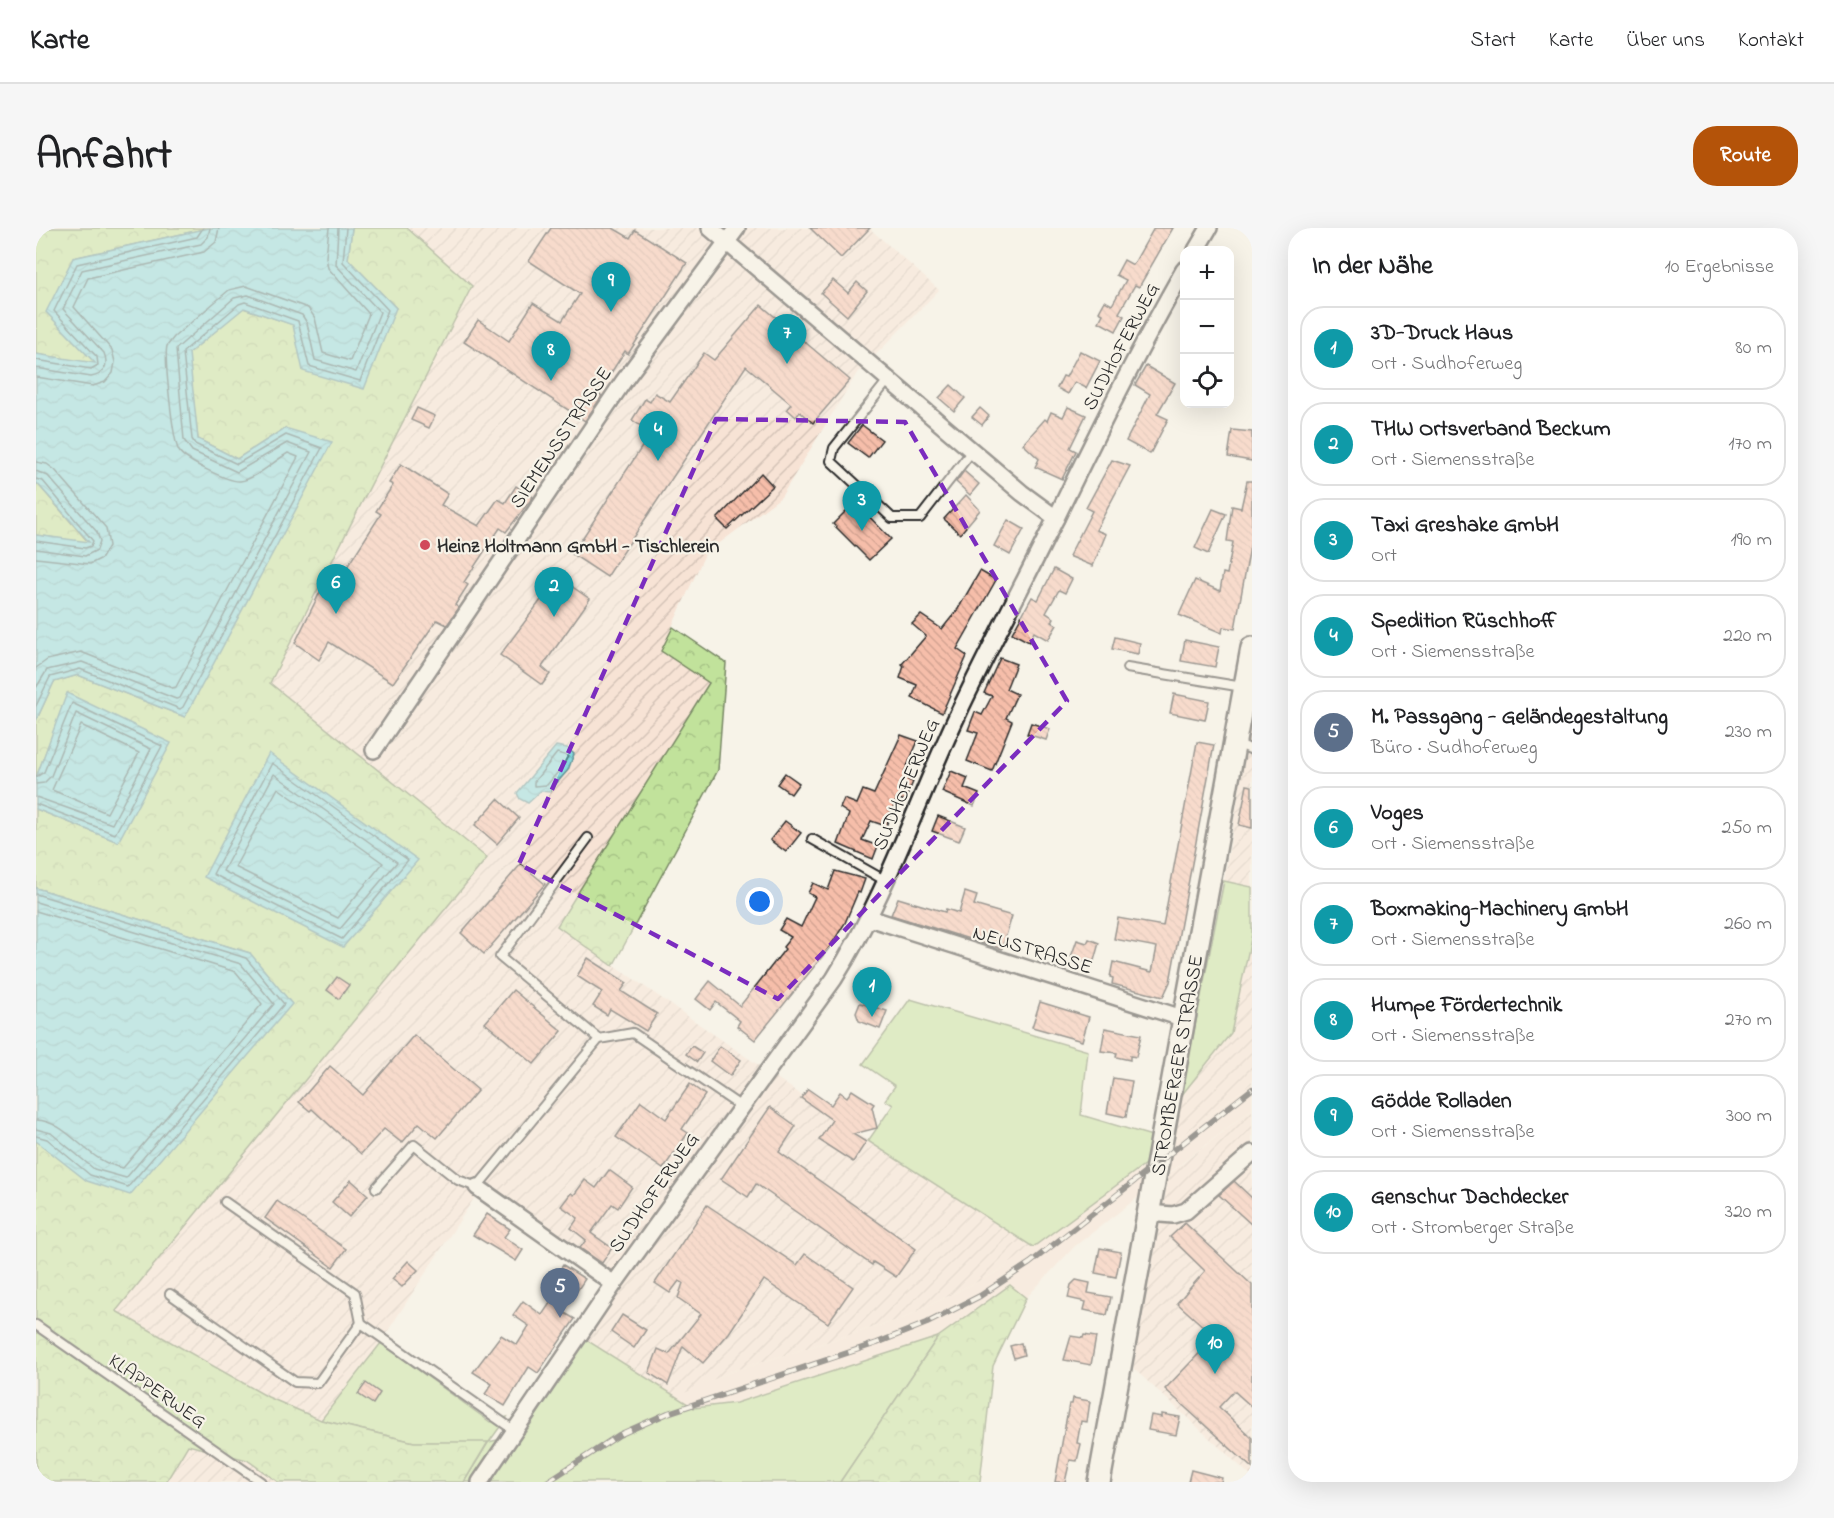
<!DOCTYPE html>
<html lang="de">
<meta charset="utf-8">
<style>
:root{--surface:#fff;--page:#f6f6f6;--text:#202124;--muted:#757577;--line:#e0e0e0;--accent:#b45309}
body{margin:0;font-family:"Indie Flower",sans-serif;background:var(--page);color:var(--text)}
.controls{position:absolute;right:18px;top:18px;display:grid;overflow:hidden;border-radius:12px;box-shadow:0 6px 24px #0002}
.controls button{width:54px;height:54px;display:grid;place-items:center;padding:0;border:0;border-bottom:2px solid var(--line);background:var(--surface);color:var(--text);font:30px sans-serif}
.you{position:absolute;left:724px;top:674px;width:21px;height:21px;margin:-15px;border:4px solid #fff;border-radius:50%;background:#1a73e8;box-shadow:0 0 0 9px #1a73e833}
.badge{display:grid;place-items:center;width:39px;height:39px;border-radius:50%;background:var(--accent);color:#fff;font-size:20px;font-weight:700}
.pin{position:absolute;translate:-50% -50px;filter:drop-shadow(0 2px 3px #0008)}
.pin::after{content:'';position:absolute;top:32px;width:21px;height:18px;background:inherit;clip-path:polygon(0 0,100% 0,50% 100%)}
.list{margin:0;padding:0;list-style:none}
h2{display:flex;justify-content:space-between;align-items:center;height:78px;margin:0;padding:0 24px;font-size:26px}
h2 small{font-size:20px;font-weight:400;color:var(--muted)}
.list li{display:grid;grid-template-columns:39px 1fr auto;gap:18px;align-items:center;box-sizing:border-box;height:84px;margin:0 12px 12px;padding:0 12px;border:2px solid var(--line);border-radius:24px}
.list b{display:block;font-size:22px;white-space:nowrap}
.list p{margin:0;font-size:20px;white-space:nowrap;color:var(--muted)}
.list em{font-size:20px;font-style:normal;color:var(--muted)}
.icon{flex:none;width:33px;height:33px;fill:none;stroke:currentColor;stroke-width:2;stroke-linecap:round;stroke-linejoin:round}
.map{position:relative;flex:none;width:1216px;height:1254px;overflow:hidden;border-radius:24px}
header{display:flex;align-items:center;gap:36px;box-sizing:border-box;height:84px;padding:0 30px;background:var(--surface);border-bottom:2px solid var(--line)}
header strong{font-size:28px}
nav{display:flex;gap:33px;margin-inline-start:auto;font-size:21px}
.intro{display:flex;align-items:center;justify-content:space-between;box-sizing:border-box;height:144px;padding:0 36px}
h1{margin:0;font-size:42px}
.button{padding:15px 27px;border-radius:24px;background:var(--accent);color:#fff;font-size:21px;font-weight:700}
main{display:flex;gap:36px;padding:0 36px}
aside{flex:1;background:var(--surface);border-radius:24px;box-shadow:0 6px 24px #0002}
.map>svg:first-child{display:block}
</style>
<header>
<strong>Karte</strong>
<nav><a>Start</a><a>Karte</a><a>Über uns</a><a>Kontakt</a></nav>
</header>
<div class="intro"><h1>Anfahrt</h1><a class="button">Route</a></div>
<main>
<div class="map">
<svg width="1216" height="1254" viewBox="0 0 1216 1254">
<defs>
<pattern id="industrial-furrows" width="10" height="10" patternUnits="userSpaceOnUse" patternTransform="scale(1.5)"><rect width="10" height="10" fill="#f7e3d5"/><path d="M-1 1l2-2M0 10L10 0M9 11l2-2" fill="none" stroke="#d4c3b7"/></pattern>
<pattern id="forest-crowns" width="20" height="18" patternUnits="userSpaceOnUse" patternTransform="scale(1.5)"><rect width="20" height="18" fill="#c1e29b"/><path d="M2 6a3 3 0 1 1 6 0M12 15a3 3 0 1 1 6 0" fill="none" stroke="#a6c286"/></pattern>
<pattern id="water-waves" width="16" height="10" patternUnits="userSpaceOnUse" patternTransform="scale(1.5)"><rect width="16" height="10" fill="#87d9df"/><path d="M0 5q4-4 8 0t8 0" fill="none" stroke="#75bac0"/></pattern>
<pattern id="building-back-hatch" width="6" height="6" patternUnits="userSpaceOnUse" patternTransform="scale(1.5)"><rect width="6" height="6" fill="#f6beaa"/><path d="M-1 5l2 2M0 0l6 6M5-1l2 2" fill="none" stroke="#d3a392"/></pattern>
</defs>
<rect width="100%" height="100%" fill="#f7f3e8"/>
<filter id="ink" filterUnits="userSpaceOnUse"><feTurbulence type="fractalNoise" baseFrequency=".0167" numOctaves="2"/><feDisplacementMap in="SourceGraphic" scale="12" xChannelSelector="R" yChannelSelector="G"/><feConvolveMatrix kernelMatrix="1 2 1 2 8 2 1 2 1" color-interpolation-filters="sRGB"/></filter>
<g filter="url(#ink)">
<path fill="#f7e3d5" d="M1216 855V881L1039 1018 990 1070 974 1058 902 1109 700 1175 658 1180 485 1254 587 1191 694 1144 868 1090 963 1043Z"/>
<g fill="url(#industrial-furrows)">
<path d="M371 0H833L903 62 820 147 745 269 669 326 625 423 673 455 521 698 832 913 997 1019 963 1043 868 1090 694 1144 640 1169 549 1111 588 1056 444 961 344 1115 285 1192 233 1170 80 1083 451 630 234 455 436 58Z"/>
<path d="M1216 488V659L1188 653Z"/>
<path d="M1216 706V855L1138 913 1145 868 1195 805Z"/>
<path d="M1216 881V1249L1097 1140 1133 946Z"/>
<path d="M151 1217 211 1232 243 1254H130Z"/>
</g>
<g fill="#c1e29b" stroke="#768663" stroke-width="1.5">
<path d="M1188 653 1216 659V706L1195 805 1145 868Z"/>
<path d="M874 771 1052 823 1045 887 1116 908 1109 936 997 1019 832 913 857 877 849 872 859 858 827 836Z"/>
<path d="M902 1109 804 1254H428L452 1215 378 1214 285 1192 345 1115 454 1194 471 1189 453 1214 489 1205 549 1111 658 1180 700 1175Z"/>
</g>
<g fill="url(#forest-crowns)" stroke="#768663" stroke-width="1.5">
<path d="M0 0H173L37 30 59 136 0 126Z"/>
<path d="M316 0H371L436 58 234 455 451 630 80 1083 232 1169 285 1192 378 1214H452L428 1254H242L211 1232 152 1217 130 1254H0V913L7 916 214 725 0 660V581L82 614 32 465 0 550V493L18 454 42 447 149 489 249 200 201 231 162 211 152 126 207 80 258 97 360 80 312 31Z"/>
<path d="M0 254 53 315 0 307Z"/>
<path d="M637 399 690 435 682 542 577 738 521 698 673 455 625 423Z"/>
<path d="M974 1057 990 1070 957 1138 944 1254H804L902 1109Z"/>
</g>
<g fill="url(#water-waves)" stroke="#629397" stroke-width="1.5">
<path d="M173 0H316L312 31 360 80 328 161 267 143 257 97 208 80 153 125 162 211 201 231 249 200 296 214 149 489 42 447 18 454 0 493V307L53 314 0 254V126L59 135 10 84 37 30Z"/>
<path d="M31 465 135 515 82 614 0 581V550Z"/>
<path d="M520 518 531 520 538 526 532 542 513 564 505 563 492 575 484 571 481 565Z"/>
<path d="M233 525 382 632 307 719 168 649Z"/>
<path d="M0 660 214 725 256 776 94 967 51 953 0 913Z"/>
</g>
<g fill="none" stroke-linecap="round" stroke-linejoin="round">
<g stroke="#507173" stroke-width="1.5">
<path d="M0 132 55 141 62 137 61 129 18 83 41 36 161 9 167 0"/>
<path d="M0 140 55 149C68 147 73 137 68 125L27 81 46 42 165 16 172 9 174 0"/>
<path d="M0 149 57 158 69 154 77 145 79 134 76 122 38 79 52 50 168 24 180 14 183 0"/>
<path d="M0 234 11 236 19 242 70 300 73 318 66 330 54 336 0 330"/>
<path d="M0 243 12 248 61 304 64 313 61 322 49 328 0 321"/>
<path d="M0 251 7 253 57 313 55 318 49 320 0 313"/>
<path d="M0 440 11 432 45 424 136 460 140 459 262 229 252 225C238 233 220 251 204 253 193 254 149 233 143 223 137 214 128 130 131 118L138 109 193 62 210 58 272 80 279 90 287 125 314 133 333 86 292 40 290 29 293 0"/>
<path d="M0 460 11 442 46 434 140 471 144 470 275 224 251 215 201 244 156 223 148 212 140 121 198 70 212 67 266 87 271 95 279 132 320 144 344 84 300 37 302 0"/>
<path d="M0 478 14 449 44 441 144 481 147 479 286 220 250 207 201 236 159 216 156 211 147 124 203 76 209 74 262 93 273 138 324 153 352 82 307 34 310 0"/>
<path d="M45 497 103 525 71 585 16 562Z"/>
<path d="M521 525 532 528 527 538 511 557 498 558V554Z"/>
<path d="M236 535 372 632 306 711 177 646Z"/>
<path d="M238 546 361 634 304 701 187 643Z"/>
<path d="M0 549 8 544 36 475 126 518 79 606 0 576"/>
<path d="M0 556 8 555 15 548 40 485 115 521 76 596 0 569"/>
<path d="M242 560 347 635 302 690 199 639Z"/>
<path d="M0 666 210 730 248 776 92 959 54 947 11 911 0 908"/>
<path d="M0 674 205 736 238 776 90 950 58 941 15 905 0 901"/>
<path d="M0 683 200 744 226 776 87 940C51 935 33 893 0 892"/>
</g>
</g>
<g fill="url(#building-back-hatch)" stroke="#2b2b2b" stroke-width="1.5">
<path d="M515 0H577L594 10 599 2 651 35 592 126 589 123 562 165 566 168 549 193 428 114 442 92 473 113 497 75 526 93 544 66 493 33Z"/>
<path d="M774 0H834L805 30Z"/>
<path d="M1118 0H1137L1103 59 1099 57 1083 85 1088 88 1080 103 1063 94 1067 86 1063 84 1069 73 1076 77 1090 52 1080 47 1088 32 1097 37Z"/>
<path d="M797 52 812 65 821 54 831 63 811 88 785 65Z"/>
<path d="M725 77 814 152 777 195 764 184 760 189 751 181 755 176 710 138 571 349 536 326 615 205 596 192 609 171 614 174 619 165 634 174 668 125 678 132Z"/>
<path d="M1044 123 1064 133 1050 160 1039 154 1032 166 1021 160 1027 148 1030 149Z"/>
<path d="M1110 138 1139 155 1121 186 1132 191 1114 226 1090 213 1114 166 1099 157Z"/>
<path d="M915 157 929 170 918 183 903 170Z"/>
<path d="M1032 179 1050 187 1034 220 1040 223 1026 251 999 239 1003 231 987 216 1009 191 1011 193 1015 184 1027 189Z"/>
<path d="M381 180 399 188 393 200 375 192Z"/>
<path d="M944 180 953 188 946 197 936 189Z"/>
<path d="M826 197 846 212 832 230 812 215Z"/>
<path d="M1196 202 1216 204V233L1192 229Z"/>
<path d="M1076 232 1094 238 1060 302 1070 306 1057 338 1033 328 1056 283 1050 280Z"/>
<path d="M365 236 412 266 405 277 443 298 462 271 469 275 480 258 497 269 470 304 464 300 428 354 432 357 419 377 423 380 411 397 401 392 357 455 293 414 283 432 259 415 287 358 295 364 345 286 340 283 357 257 353 255Z"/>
<path d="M928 243 943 256 934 267 920 254Z"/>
<path d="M725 245 737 258 691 301 681 291Z"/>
<path d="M1211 253H1216V308L1199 401 1187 399 1186 405 1143 387 1159 352 1184 363 1187 345 1191 346 1197 314 1191 313 1196 278 1205 280Z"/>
<path d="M930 267 944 282 924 306 908 291Z"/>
<path d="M819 274 855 311 833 332 797 296Z"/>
<path d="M1177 281 1190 286 1172 326 1159 320Z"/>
<path d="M972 292 988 301 974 327 958 318Z"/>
<path d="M1018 341 1036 351 1029 365 1023 362 1010 385 1018 390 1016 394 1021 397 1012 412 998 404 993 414 976 405 996 369 1002 372Z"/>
<path d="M944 343 960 352 921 421 931 428 906 485 876 470 881 457 864 450 868 438 866 436 890 408 876 396 885 387 906 401 922 381Z"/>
<path d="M522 349 554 371 506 439 514 446 506 457 464 427Z"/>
<path d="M1079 409 1104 415 1102 426 1076 421Z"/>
<path d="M1149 412 1183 419 1179 439 1145 433Z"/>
<path d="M964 430 980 436 970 461 981 466 970 490 976 493 956 543 931 533 942 505 932 502 939 484 946 487 956 468 948 465Z"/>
<path d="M1138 466 1173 473 1169 492 1134 485Z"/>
<path d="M995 495 1014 501 1010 512 991 506Z"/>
<path d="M865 507 882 513 869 543 875 547 872 552 877 554 869 573 861 570 850 598 835 593 826 612 842 618 837 631 802 616 813 586 804 580 808 571 821 576 827 562 838 566Z"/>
<path d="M1161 514 1178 517 1134 754 1127 769 1076 756 1077 750 1074 749 1077 734 1116 744 1121 719 1078 711 1082 690 1127 698Z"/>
<path d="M915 543 932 550 928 560 943 566 938 578 906 564Z"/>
<path d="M749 545 763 555 755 566 741 556Z"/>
<path d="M1211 557 1216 558V600L1203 597Z"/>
<path d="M462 571 483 590 461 616 439 597Z"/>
<path d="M902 588 929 599 923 613 896 603Z"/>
<path d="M749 593 765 605 750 624 734 612Z"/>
<path d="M485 636 509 656 448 726 425 705Z"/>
<path d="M799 643 829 651 824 665 822 664 809 695 794 719 719 812 701 798 704 793 680 774 674 782 660 771 674 753 704 778 749 721 747 719 755 709 743 702 750 691 765 699 779 669 772 665 777 655 792 662Z"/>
<path d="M929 664 941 668 938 677 976 688 966 721 855 687 862 670 909 684 910 681 923 685Z"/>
<path d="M1053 711 1063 715 1057 736 1035 729 1041 712 1051 715Z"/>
<path d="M552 730 591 755 585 763 621 786 610 803 574 781 571 787 557 778 566 764 541 748Z"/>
<path d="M301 749 313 757 303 771 291 762Z"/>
<path d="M477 762 526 803 498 836 449 795Z"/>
<path d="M1004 774 1053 789 1046 813 996 799Z"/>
<path d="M824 775 851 783 844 801 823 793 820 785Z"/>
<path d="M1069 800 1105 807 1100 829 1094 828V832L1080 829 1081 825 1065 823Z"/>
<path d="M378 807 442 862 401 910 383 895 366 915 348 901 325 926 276 881 274 883 263 874 294 838 327 867Z"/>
<path d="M656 818 667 825 661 834 650 826Z"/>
<path d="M684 818 705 832 694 848 674 833Z"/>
<path d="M1077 850 1096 853 1090 889 1071 885Z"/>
<path d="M654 856 669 867 646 901 652 905 627 941 580 909 605 873 630 891Z"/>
<path d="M772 861 795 877 804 864 811 869 816 862 838 876 836 879 841 900 817 906 830 914 817 934 783 912 796 892 765 870Z"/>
<path d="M734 879 760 898 743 924 880 1021 860 1049 837 1034 836 1037 720 956 712 969 685 951Z"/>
<path d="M573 942 596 959 582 980 576 976 555 1005 576 1020 566 1035 544 1020 550 1012 535 1000 542 990 525 978 535 965 538 967 549 952 560 960Z"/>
<path d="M315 952 332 967 313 989 296 974Z"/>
<path d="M1198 953 1216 970V997L1183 967Z"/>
<path d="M241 973 310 1021 297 1039 229 990Z"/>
<path d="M671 977 761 1037 769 1026 817 1059 792 1095 728 1052 693 1105 667 1135 647 1118 632 1157 613 1145 622 1121 633 1126 665 1086 642 1070 647 1055 643 1053 634 1065 619 1055Z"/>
<path d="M451 986 474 1001 468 1009 487 1022 480 1033 437 1007Z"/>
<path d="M1149 995 1216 1057V1179L1198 1163 1183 1179 1216 1210V1240L1129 1161 1179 1109 1141 1075 1169 1043 1134 1009Z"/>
<path d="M1064 1020 1085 1024 1080 1049 1059 1045Z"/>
<path d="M372 1033 382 1042 366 1059 356 1051Z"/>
<path d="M527 1037 549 1051 527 1084 539 1091 502 1145 493 1139 469 1178 449 1166 456 1156 437 1144 465 1107 481 1117 493 1098 477 1087 487 1073 506 1087 523 1062 514 1056Z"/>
<path d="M1040 1052 1054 1055 1052 1065 1075 1069 1071 1087 1048 1082 1050 1074 1032 1070 1035 1057Z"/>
<path d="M586 1087 610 1102 598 1120 575 1104Z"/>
<path d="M1048 1107 1060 1109 1055 1137 1028 1132 1035 1108 1047 1110Z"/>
<path d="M985 1115 988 1127 978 1130 974 1118Z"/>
<path d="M330 1155 344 1165 337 1176 322 1166Z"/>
<path d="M1037 1170 1054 1173 1051 1194 1045 1193 1041 1215 1045 1216 1041 1233 1034 1232 1029 1254H1019L1033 1176H1036Z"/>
<path d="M1126 1186 1144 1189 1140 1207 1112 1202 1115 1187 1126 1189Z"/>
<path d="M1155 1242 1186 1250 1185 1254H1152Z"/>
</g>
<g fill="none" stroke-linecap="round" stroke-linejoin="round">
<defs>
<g id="service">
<path d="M853 151 798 220 795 233 856 290H884L936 223"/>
<path d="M1091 440 1207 459"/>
<path d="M1201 515 1216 522"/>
<path d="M552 610 464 729 563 811 597 805 704 878"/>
<path d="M776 611 850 653"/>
<path d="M340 960 378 917 422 952 441 959 563 811"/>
<path d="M189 974 319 1065 325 1095"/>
<path d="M134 1066 259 1154 282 1155 325 1095 479 1203"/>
<path d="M0 1097 225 1254"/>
</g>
<g id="minor">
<path d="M674 0 986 265 1020 290"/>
<path d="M1160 22 1173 0"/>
<path d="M338 522 587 154 701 0"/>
<path d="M833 690 1149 791"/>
<path d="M441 959 578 1056"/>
<path d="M1112 985 1137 987 1150 983 1216 925"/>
<path d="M444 1254 578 1056 798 751C850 668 880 576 921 488 953 420 988 355 1021 288 1061 205 1102 122 1148 42"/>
</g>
<path id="secondary" d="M1063 1254 1216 420"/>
</defs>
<use href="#service" stroke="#2b2b2b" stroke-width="12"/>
<use href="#minor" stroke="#2b2b2b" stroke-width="20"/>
<use href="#secondary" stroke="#2b2b2b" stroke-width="26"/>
<use href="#service" stroke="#f7f3e8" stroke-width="8"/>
<use href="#minor" stroke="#f7f3e8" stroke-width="15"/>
<use href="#secondary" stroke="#f7f3e8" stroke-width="21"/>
<defs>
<path id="rail" d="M511 1254 583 1207 632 1185 841 1115 891 1095 944 1068 994 1035 1216 861"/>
</defs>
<use href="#rail" stroke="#2b2b2b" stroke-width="6"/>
<use href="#rail" stroke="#f7f3e8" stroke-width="4" stroke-dasharray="11" stroke-linecap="butt"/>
</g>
</g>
<path d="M0 0H1216V1254H0ZM680 191 869 194 1031 473 742 771 483 636Z" fill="#f7f3e8" fill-opacity=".55" fill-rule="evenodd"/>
<path fill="none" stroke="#7b2cbf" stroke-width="4.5" stroke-dasharray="12 8" stroke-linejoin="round" d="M680 191 869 194 1031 473 742 771 483 636Z"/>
<circle fill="#d1495b" stroke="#f7f3e8" stroke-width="2" cx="389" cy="317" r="6"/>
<g text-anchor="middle" stroke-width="4.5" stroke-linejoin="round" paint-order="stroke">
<g font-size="20" fill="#2b2b2b" stroke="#f7f3e8">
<text transform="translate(1084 118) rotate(-62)" y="7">SUDHOFERWEG</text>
<text transform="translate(524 209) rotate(-56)" y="7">SIEMENSSTRASSE</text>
<text transform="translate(869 556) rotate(-67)" y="7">SUDHOFERWEG</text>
<text transform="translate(997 721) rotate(17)" y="7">NEUSTRASSE</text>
<text transform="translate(1140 837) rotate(-80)" y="7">STROMBERGER STRASSE</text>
<text transform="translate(617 964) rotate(-55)" y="7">SUDHOFERWEG</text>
<text transform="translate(122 1162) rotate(35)" y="7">KLAPPERWEG</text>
</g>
<g font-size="20" font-weight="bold" fill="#2b2b2b" stroke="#f7f3e8" text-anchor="start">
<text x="401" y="324">Heinz Holtmann GmbH - Tischlerein</text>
</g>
</g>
</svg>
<div class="controls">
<button>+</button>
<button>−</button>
<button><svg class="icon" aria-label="locate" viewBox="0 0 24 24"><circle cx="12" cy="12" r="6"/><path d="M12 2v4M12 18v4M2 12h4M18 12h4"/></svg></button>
</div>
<div class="you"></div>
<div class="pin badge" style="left:836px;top:789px;background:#0f9aa8">1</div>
<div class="pin badge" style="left:518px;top:389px;background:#0f9aa8">2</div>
<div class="pin badge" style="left:826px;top:303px;background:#0f9aa8">3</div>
<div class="pin badge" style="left:622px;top:233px;background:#0f9aa8">4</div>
<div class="pin badge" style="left:524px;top:1090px;background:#5c6f8a">5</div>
<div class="pin badge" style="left:300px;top:386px;background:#0f9aa8">6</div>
<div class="pin badge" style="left:751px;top:136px;background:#0f9aa8">7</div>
<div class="pin badge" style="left:515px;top:153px;background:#0f9aa8">8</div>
<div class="pin badge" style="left:575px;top:84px;background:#0f9aa8">9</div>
<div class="pin badge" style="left:1179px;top:1146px;background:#0f9aa8">10</div>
</div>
<aside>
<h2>In der Nähe<small>10 Ergebnisse</small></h2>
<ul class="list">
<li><span class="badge" style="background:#0f9aa8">1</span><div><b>3D-Druck Haus</b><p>Ort · Sudhoferweg</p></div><em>80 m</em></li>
<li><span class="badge" style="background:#0f9aa8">2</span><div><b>THW Ortsverband Beckum</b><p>Ort · Siemensstraße</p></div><em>170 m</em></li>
<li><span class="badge" style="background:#0f9aa8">3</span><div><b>Taxi Greshake GmbH</b><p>Ort</p></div><em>190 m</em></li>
<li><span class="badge" style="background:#0f9aa8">4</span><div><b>Spedition Rüschhoff</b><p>Ort · Siemensstraße</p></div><em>220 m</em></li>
<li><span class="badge" style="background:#5c6f8a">5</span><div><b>M. Passgang - Geländegestaltung</b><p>Büro · Sudhoferweg</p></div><em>230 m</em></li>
<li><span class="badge" style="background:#0f9aa8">6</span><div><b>Voges</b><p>Ort · Siemensstraße</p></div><em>250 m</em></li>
<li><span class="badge" style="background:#0f9aa8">7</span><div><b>Boxmaking-Machinery GmbH</b><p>Ort · Siemensstraße</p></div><em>260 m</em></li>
<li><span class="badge" style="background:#0f9aa8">8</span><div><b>Humpe Fördertechnik</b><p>Ort · Siemensstraße</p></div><em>270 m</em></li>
<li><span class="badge" style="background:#0f9aa8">9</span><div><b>Gödde Rolladen</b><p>Ort · Siemensstraße</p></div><em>300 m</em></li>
<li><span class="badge" style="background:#0f9aa8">10</span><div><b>Genschur Dachdecker</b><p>Ort · Stromberger Straße</p></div><em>320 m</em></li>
</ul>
</aside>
</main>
